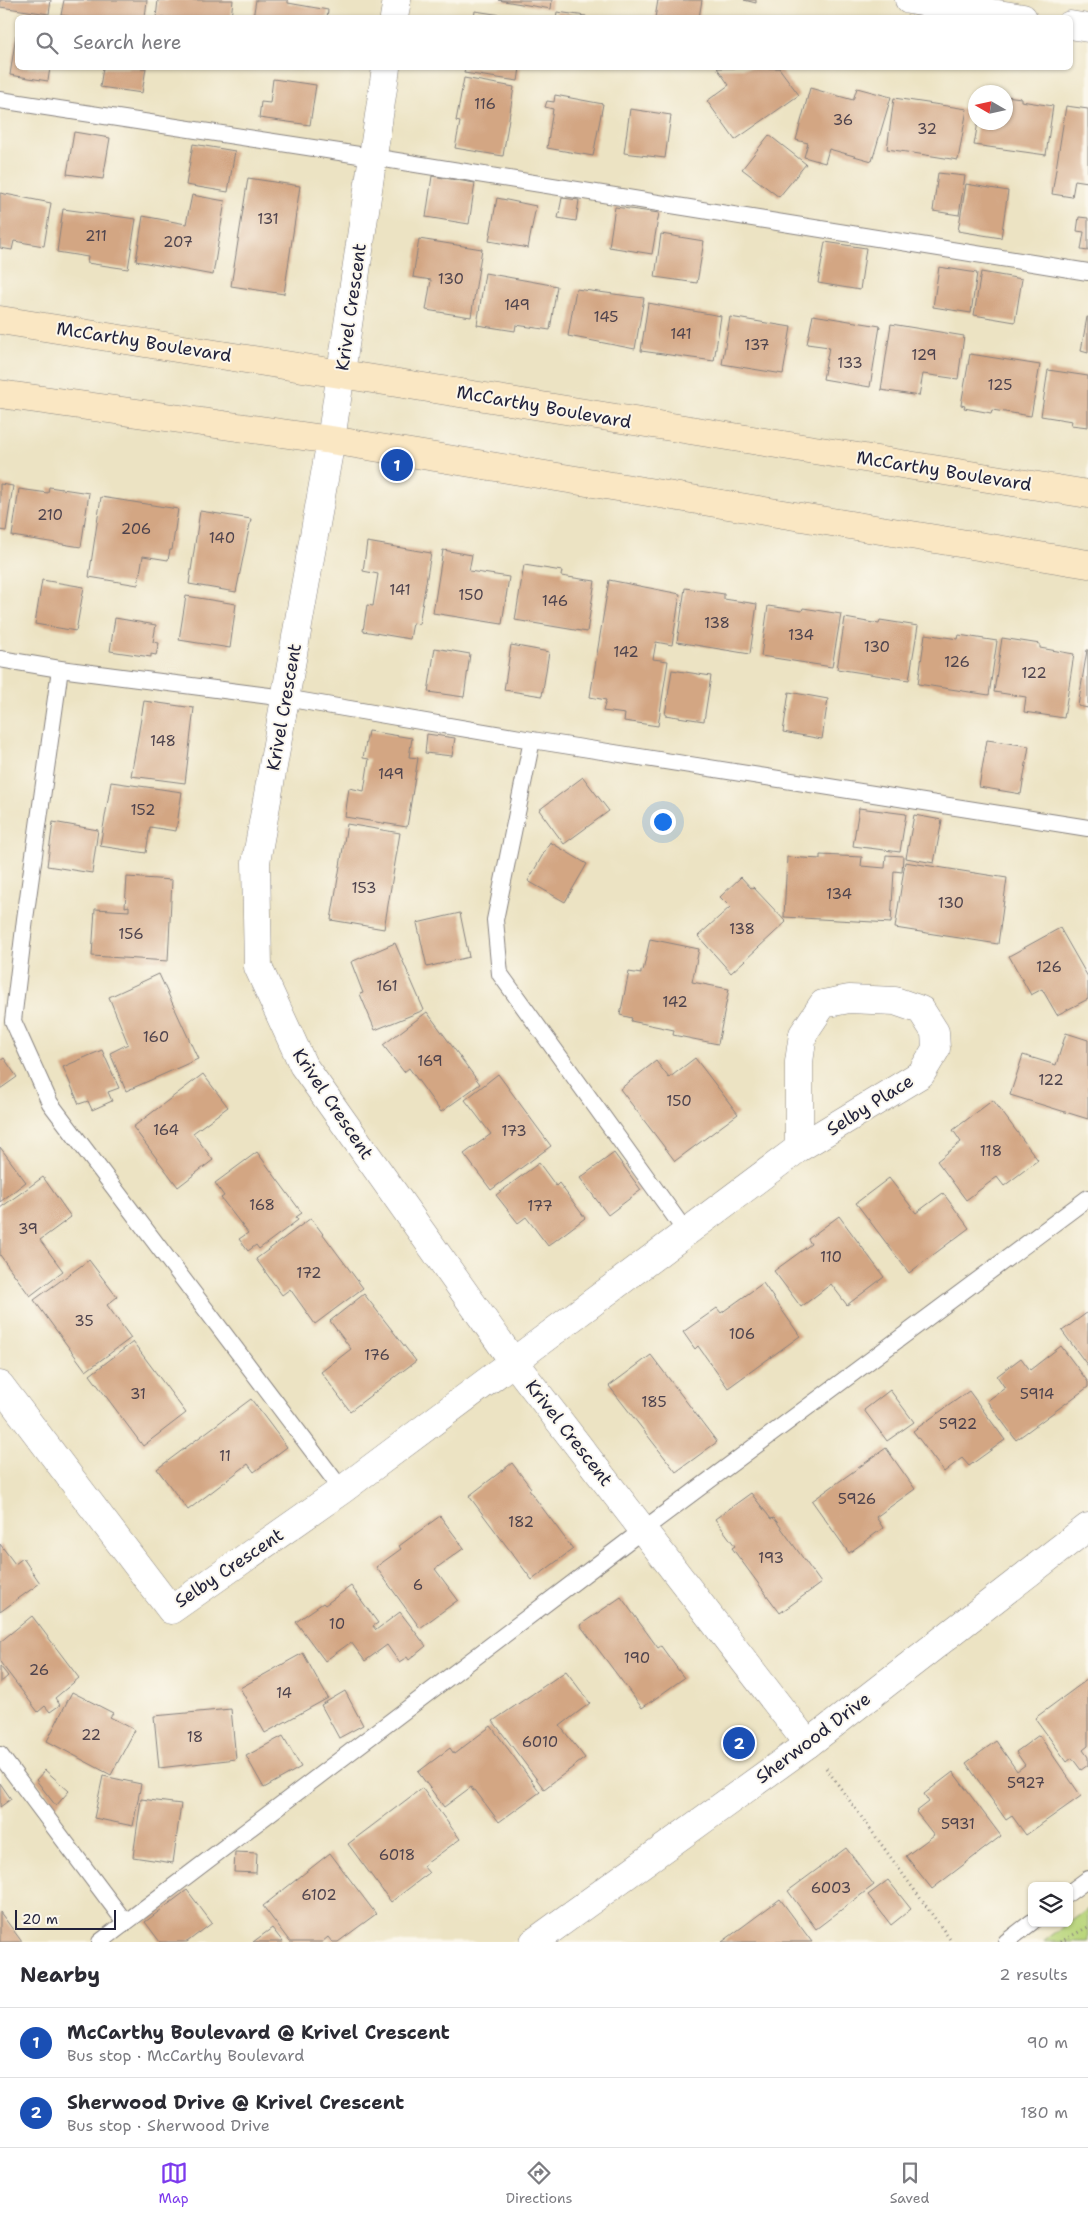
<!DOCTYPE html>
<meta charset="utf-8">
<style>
:root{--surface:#fff;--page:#f7f7f7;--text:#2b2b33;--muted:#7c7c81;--line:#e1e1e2;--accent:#7c3aed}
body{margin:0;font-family:"Shantell Sans",sans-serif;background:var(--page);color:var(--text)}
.controls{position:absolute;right:15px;bottom:15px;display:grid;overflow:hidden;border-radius:8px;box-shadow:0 1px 4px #0004}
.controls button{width:45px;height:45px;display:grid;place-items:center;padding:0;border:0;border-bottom:1px solid var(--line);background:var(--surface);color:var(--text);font:25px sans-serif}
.compass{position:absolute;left:968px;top:85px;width:45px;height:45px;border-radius:50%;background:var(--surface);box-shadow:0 1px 4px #0004;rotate:279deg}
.scale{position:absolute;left:15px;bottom:12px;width:101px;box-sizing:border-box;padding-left:5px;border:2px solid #22223b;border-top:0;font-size:14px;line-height:18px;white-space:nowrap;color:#22223b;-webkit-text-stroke:4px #fbf7ec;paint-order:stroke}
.you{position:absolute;left:662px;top:821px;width:18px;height:18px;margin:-12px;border:4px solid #fff;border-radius:50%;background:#1a73e8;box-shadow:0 0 0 8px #1a73e833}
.badge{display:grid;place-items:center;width:32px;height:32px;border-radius:50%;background:var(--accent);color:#fff;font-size:16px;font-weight:700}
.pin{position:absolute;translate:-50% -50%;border:2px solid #fff;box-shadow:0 1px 5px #0006}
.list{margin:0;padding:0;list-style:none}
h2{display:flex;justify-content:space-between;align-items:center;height:65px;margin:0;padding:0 20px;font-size:21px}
h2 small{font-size:16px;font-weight:400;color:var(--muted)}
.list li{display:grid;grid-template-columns:32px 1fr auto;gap:15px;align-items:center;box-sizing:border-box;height:70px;padding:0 20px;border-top:1px solid var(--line)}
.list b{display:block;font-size:19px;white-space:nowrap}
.list p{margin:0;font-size:16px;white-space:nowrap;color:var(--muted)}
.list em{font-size:16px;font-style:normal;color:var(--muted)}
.icon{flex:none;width:28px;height:28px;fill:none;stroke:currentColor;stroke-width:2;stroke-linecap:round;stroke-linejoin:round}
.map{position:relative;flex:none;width:1088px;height:1942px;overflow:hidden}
.search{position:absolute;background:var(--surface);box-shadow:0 1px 4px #0004;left:15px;right:15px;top:15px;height:55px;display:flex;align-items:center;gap:12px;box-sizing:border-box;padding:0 18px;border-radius:8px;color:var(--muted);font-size:19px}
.sheet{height:205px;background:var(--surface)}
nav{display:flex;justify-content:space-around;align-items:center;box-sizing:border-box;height:70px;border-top:1px solid var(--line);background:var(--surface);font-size:14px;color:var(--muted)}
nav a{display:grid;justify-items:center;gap:2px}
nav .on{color:var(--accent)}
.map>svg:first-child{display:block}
</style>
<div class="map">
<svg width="1088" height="1942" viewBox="0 0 1088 1942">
<rect width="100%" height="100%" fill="#fbf7ec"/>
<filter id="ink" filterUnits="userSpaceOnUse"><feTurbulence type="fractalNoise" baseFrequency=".02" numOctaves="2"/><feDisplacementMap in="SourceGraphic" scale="10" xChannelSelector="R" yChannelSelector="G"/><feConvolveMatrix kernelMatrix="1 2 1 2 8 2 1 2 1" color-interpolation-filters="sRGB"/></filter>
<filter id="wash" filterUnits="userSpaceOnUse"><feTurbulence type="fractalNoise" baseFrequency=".0096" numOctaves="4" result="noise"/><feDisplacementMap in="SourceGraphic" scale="20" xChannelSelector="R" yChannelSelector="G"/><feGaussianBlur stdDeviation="1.12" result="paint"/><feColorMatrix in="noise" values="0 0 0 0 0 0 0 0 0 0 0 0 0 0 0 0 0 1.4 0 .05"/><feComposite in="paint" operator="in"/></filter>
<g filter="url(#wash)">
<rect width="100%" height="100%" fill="#ece3c3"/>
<path fill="#b9d57b" stroke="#6e7c5b" d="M1088 1909V1942H1043Z"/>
<g id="blocks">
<g fill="#d3a683">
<path d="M0 0H51L49 14 0 7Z"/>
<path d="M64 0H147L145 18H77L61 15Z"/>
<path d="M158 0H233L231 18H156Z"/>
<path d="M256 0H288V3L328 10 327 18H253Z"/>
<path d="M498 0H552L551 9Z"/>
<path d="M658 0H702L699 18H655Z"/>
<path d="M744 0H756V3Z"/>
<path d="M475 11 508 16 507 18H474Z"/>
<path d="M557 12 586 16V18H556Z"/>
<path d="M16 35 18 68H50L48 81 10 75Z"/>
<path d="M103 68H146L142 93 100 87Z"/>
<path d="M465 68H520L518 81 464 73Z"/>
<path d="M717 68H779L799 95 735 140 707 101 729 85Z"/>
<path d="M464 78 514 87 503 156 455 148 460 122 456 121Z"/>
<path d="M273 79 316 85 310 125 259 118 261 102 270 103Z"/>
<path d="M810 88 853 100 857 88 891 97 872 161 829 149 825 163 804 157 808 143 796 140Z"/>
<path d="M555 95 603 104 593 156 547 148 553 109 545 107 547 101 554 102Z"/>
<path d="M1006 96 1021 98V101L1053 106 1046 155 974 145 978 122H1006Z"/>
<path d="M894 98 967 109 958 160 887 149Z"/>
<path d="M1066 106 1088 109V182L1075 180 1072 197 1052 194Z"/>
<path d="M630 109 671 115 665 158 624 153Z"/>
<path d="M74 132 110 138 103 179 67 174Z"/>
<path d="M769 135 806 164 779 197 742 169Z"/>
<path d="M193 144 235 151 228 192 186 185Z"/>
<path d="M938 173 965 176 959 215 933 211Z"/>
<path d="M432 176 475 183 469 224 426 217Z"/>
<path d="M248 178 300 186 284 294 231 286Z"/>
<path d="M966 184 1008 191 1001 238 958 231Z"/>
<path d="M0 193 51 203 44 246 14 241 12 250 0 248Z"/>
<path d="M192 195 225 201 213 275 136 261 143 216 186 224Z"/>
<path d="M497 198 536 206 528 248 489 241Z"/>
<path d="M562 198 579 200 576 221 558 218Z"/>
<path d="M615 207 659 213 652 254 609 247Z"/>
<path d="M63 209 136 219 128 269 87 263 88 257 57 252Z"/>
<path d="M1079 217 1088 218V251L1081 250 1084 232 1077 231Z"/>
<path d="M661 234 704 241 697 283 655 277Z"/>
<path d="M419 239 482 249 471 317 426 310 431 280 413 277Z"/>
<path d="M825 242 866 248 860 290 818 283Z"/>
<path d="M939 267 977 273 971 313 933 307Z"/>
<path d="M981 272 1022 279 1015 322 974 315Z"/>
<path d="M485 273 557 286 550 330 516 325 515 331 477 325Z"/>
<path d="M576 289 644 298 635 349 568 336Z"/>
<path d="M648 303 721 316 714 361 641 351Z"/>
<path d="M813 315 880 326 870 387 823 379 829 347 807 344Z"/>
<path d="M730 317 791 327 783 374 722 364Z"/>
<path d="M1087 317H1088V353L1081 351Z"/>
<path d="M891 324 964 336 958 379 923 374 919 396 881 390Z"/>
<path d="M970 354 1040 365 1031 416 992 410 991 413 964 408 965 406 961 405Z"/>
<path d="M1048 370 1088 376V427L1071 425 1072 421 1041 416Z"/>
<path d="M0 484 13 486 6 531 0 530Z"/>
<path d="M49 487 89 493 81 547 12 536 19 489 48 493Z"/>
<path d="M101 497 178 509 172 550H170L168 560 143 556 138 585 89 577Z"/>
<path d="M200 511 251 519 236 592 189 584Z"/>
<path d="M367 542 431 553 419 624 413 623 410 639 363 631 367 605 373 606 378 574 363 571Z"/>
<path d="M443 550 472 555 469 571 509 577 502 624 433 613Z"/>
<path d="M524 565 562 571 561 576 595 581 587 632 515 620Z"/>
<path d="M42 580 84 587 76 631 35 624Z"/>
<path d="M609 580 680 594 672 645 656 642 653 659 668 661 658 726 624 721 625 714 603 711 606 700 590 697Z"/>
<path d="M685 588 724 594V599L757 604 750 654 677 642Z"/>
<path d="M186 596 236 604 230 648 179 640Z"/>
<path d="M768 606 802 611 803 608 841 614 832 667 761 656Z"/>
<path d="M115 618 156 625 153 642 159 643 156 655 151 654V657L110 651Z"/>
<path d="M845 618 879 624 880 620 918 626 909 680 837 669Z"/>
<path d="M925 634 958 639 959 635 997 641 989 695 918 684Z"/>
<path d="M1002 638 1040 644V648L1074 654 1064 718 1024 712 1026 697 994 692Z"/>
<path d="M511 645 549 652 542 696 504 690Z"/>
<path d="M435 648 470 654 464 697 428 692Z"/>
<path d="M1087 650H1088V708L1078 706Z"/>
<path d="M672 670 711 676 704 721 665 715Z"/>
<path d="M789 692 828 699 822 739 783 732Z"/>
<path d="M144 701 194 708 185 783 131 776Z"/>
<path d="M368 731 412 738 409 757 418 758 407 827 345 817 349 788 364 791 369 759 363 758Z"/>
<path d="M427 734 455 738 452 756 425 753Z"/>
<path d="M987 740 1029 746 1021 794 979 787Z"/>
<path d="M583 777 609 811 564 844 539 810Z"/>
<path d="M111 782 182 792 176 831 150 827 146 853 100 846Z"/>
<path d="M859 808 906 814 900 852 853 846Z"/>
<path d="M914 815 942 820 934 863 906 858Z"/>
<path d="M53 822 98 830 92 873 47 866Z"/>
<path d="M347 824 400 833 384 929 331 920Z"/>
<path d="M550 842 587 864 565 902 528 881Z"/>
<path d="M820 855 862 857 861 866 885 868 886 855 903 856 902 872 894 871 891 923 784 917 787 857 820 859Z"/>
<path d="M905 862 1007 878 998 944 895 928Z"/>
<path d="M127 877 172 880 168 961 92 956 95 909 129 911V906L125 907Z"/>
<path d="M741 877 751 888 753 887 786 922 731 973 698 936 730 907 720 897Z"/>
<path d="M460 913 469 957 427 967 417 923Z"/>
<path d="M1060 928 1088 977V999L1057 1015 1042 989 1031 995 1009 956Z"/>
<path d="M650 939 699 949 692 982 729 989 718 1044 673 1035 674 1030 631 1021 632 1018 620 1015 629 972 641 974V970L643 971Z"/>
<path d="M395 943 424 1010 375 1030 360 994 363 993 351 962Z"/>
<path d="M159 974 198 1059 126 1091 110 1053 128 1044 109 997Z"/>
<path d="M427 1012 480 1084 441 1112 409 1068 404 1072 383 1045Z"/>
<path d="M1066 1033 1088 1040V1119L1010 1095 1023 1055 1056 1065Z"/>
<path d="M102 1050 119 1088 108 1092 112 1101 92 1110 88 1101 79 1104 63 1067Z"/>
<path d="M4 1058 17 1077 0 1089V1061Z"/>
<path d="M695 1058 738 1114 675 1161 620 1089 656 1061 669 1078Z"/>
<path d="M203 1074 228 1107 193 1133 213 1160 178 1187 133 1127Z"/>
<path d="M498 1074 551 1146 491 1190 464 1154 491 1134 465 1100Z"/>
<path d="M993 1100 1038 1160 1004 1186 997 1177 966 1200 937 1161 961 1142 953 1130Z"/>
<path d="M0 1147 26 1182 0 1202Z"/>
<path d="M257 1152 302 1213 296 1217 298 1220 259 1249 256 1245 248 1251 239 1239 248 1233 221 1198 224 1196 215 1183Z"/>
<path d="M614 1153 641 1190 608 1215 580 1178Z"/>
<path d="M539 1163 556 1186 559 1183 585 1218 548 1246 526 1217 518 1223 496 1195Z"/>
<path d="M43 1177 71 1217 40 1240 63 1271 30 1296 0 1255V1208Z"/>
<path d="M889 1178 916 1213 943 1193 969 1228 909 1273 856 1203Z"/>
<path d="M839 1216 884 1277 847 1305 831 1284 801 1307 774 1271 811 1244 808 1239Z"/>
<path d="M311 1218 363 1288 315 1324 290 1289 282 1295 256 1259Z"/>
<path d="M89 1260 117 1297 107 1305 131 1338 86 1371 34 1300Z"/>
<path d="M763 1283 800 1336 728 1388 698 1346 695 1349 683 1332 717 1308 721 1313Z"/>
<path d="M364 1294 416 1361 350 1411 321 1372 351 1349 330 1321Z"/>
<path d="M1088 1312V1366L1062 1331Z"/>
<path d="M133 1342 186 1413 143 1446 90 1375Z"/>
<path d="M1061 1346 1088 1382V1387L1016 1440 987 1401 1005 1388 997 1376 1021 1358 1030 1370Z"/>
<path d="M651 1355 717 1442 676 1472 609 1386Z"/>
<path d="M890 1390 914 1422 887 1441 864 1410Z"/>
<path d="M969 1391 1005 1440 969 1466 962 1458 944 1472 913 1431Z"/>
<path d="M251 1399 287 1447 254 1472 248 1464 188 1510 157 1469Z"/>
<path d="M886 1448 915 1489 876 1517 883 1528 849 1553 812 1501Z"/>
<path d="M512 1463 531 1488 529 1490 573 1549 532 1580 469 1496Z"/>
<path d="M751 1493 771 1519 774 1518 821 1583 780 1613 732 1548 735 1546 715 1519Z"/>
<path d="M440 1516 464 1548 435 1569 458 1600 420 1628 376 1567 401 1549 399 1546Z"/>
<path d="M0 1544 15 1564 23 1558 40 1583 0 1612Z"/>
<path d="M351 1586 378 1623 373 1626 376 1630 400 1612 426 1646 409 1660 407 1657 399 1662 387 1645 365 1661 351 1642 325 1661 296 1622 323 1603 325 1605Z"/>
<path d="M621 1597 658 1648 661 1646 684 1678 642 1708 580 1625Z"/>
<path d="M32 1616 79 1678 55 1698 60 1705 50 1712 45 1706 38 1712 0 1662V1642Z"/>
<path d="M303 1653 328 1698 265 1733 240 1688Z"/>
<path d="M0 1666 8 1676 0 1683Z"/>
<path d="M566 1671 590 1703 560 1726 585 1758 544 1789 493 1721Z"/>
<path d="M1088 1679V1746L1083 1750 1088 1757V1765L1081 1770 1072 1758 1067 1762 1035 1718Z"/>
<path d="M345 1691 363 1725 339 1738 321 1705Z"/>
<path d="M72 1692 113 1713 110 1717 135 1730 111 1775 47 1741Z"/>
<path d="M231 1709 236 1759 159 1768 154 1716Z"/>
<path d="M491 1726 540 1792 499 1822 475 1790 473 1791 471 1787 444 1807 418 1772 450 1748 454 1754Z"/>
<path d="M1039 1735 1081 1796 1026 1835 1012 1816 1006 1820 966 1763 996 1741 1017 1771 1025 1765 1016 1752Z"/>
<path d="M283 1736 301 1767 264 1788 246 1756Z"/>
<path d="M45 1770 69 1791 56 1806 36 1780Z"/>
<path d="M953 1772 1001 1836 932 1889 906 1856 934 1835 916 1812 929 1802 924 1794Z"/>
<path d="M103 1776 141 1784 133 1826 94 1818Z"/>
<path d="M0 1783 11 1799 0 1807Z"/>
<path d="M422 1788 460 1839 423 1866 429 1873 391 1902 348 1844Z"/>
<path d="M141 1799 181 1804 173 1863 133 1857Z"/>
<path d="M846 1848 874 1885 816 1929 788 1891Z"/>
<path d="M235 1852 257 1853 256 1873 234 1872Z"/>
<path d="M330 1853 376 1914 338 1942H332L328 1937 322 1942H290L263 1906Z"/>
<path d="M888 1880 911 1909 891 1925 868 1895Z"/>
<path d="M187 1890 212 1923 187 1942H160L145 1922Z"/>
<path d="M780 1899 812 1942H722Z"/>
<path d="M0 1912 22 1942H0Z"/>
<path d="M272 1928 283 1942H253Z"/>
</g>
</g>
</g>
<g filter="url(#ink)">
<use href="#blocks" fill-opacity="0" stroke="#87827f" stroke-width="1"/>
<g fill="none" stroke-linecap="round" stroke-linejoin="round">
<defs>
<g id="service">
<path d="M0 100 372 157 1088 272"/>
<path d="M0 659 60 669 285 698 532 740 1088 828"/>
<path d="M60 669 25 919 13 1021 50 1103 342 1490"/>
<path d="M532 740 495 920 500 974 686 1232"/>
<path d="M0 1755 125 1922"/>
<path d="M1069 1893 1088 1879"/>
<path d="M100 1942 644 1529 1088 1198"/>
<path d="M1006 1942 1032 1922"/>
</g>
<g id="minor">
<path d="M909 0 1023 18"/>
<path d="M394 18 397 0"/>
<path d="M1070 25 1088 28"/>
<path d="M386 68 331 440 256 862 258 967 303 1065 513 1361 808 1744"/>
<path d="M0 1385 171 1610 342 1490 799 1148 921 1074 936 1049 935 1032 921 1010 895 1001 849 999 823 1004 803 1034 799 1062V1148"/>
</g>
<path id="tertiary" d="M534 1942 808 1744 1088 1527"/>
<g id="secondary">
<path d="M0 320C363 376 725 437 1088 494"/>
<path d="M0 394 331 440 1088 564"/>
</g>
</defs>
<use href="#service" stroke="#87827f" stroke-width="18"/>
<use href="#minor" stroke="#87827f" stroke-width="29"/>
<use href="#tertiary" stroke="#87827f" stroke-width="29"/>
<use href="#secondary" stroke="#87827f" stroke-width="29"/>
<g stroke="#87827f" stroke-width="3" stroke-dasharray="1 4" stroke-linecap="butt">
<path d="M826 1768 952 1942"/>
<path d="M1060 1942 1088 1927"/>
</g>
<use href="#service" stroke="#fff" stroke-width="16"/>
<use href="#minor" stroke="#fff" stroke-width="28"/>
<use href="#tertiary" stroke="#fff" stroke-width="28"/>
<use href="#secondary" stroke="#fae7c3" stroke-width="28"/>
</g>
</g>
<g text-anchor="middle" stroke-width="4" stroke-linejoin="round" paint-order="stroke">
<g font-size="15" fill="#4e434d">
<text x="485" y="109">116</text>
<text x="843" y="125">36</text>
<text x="927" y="134">32</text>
<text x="268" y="224">131</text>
<text x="96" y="241">211</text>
<text x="178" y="247">207</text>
<text x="451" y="284">130</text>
<text x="517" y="310">149</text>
<text x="606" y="322">145</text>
<text x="681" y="339">141</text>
<text x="757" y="350">137</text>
<text x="924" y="360">129</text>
<text x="850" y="368">133</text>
<text x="1000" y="390">125</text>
<text x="50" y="520">210</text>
<text x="136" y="534">206</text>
<text x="222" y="543">140</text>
<text x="400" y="595">141</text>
<text x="471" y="600">150</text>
<text x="555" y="606">146</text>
<text x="717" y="628">138</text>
<text x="801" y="640">134</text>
<text x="877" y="652">130</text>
<text x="626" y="657">142</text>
<text x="957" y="667">126</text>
<text x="1034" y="678">122</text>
<text x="163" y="746">148</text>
<text x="391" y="779">149</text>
<text x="143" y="815">152</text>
<text x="364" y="893">153</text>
<text x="839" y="899">134</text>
<text x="951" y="908">130</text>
<text x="742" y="934">138</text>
<text x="131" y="939">156</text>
<text x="1049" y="972">126</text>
<text x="387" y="991">161</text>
<text x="675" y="1007">142</text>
<text x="156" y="1042">160</text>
<text x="430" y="1066">169</text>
<text x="1051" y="1085">122</text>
<text x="679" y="1106">150</text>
<text x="166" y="1135">164</text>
<text x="514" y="1136">173</text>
<text x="991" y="1156">118</text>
<text x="262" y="1210">168</text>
<text x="540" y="1211">177</text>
<text x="28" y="1234">39</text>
<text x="831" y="1262">110</text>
<text x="309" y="1278">172</text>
<text x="84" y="1326">35</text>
<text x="742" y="1339">106</text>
<text x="377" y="1360">176</text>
<text x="138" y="1399">31</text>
<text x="1037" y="1399">5914</text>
<text x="654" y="1407">185</text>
<text x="958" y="1429">5922</text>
<text x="225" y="1461">11</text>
<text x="857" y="1504">5926</text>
<text x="521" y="1527">182</text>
<text x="771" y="1563">193</text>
<text x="418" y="1590">6</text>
<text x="337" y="1629">10</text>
<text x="637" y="1663">190</text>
<text x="39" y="1675">26</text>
<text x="284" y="1698">14</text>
<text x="91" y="1740">22</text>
<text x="195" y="1742">18</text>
<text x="540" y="1747">6010</text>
<text x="1026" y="1788">5927</text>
<text x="958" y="1829">5931</text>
<text x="397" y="1860">6018</text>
<text x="831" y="1893">6003</text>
<text x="319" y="1900">6102</text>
</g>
<g font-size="18" fill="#22223b" stroke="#fbf7ec">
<text transform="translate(351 307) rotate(-82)" y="6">Krivel Crescent</text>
<text transform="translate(144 342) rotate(9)" y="6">McCarthy Boulevard</text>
<text transform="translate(544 407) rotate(10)" y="6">McCarthy Boulevard</text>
<text transform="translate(944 471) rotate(9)" y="6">McCarthy Boulevard</text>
<text transform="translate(284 707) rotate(-80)" y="6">Krivel Crescent</text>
<text transform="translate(333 1104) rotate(56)" y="6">Krivel Crescent</text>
<text transform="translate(870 1105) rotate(-32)" y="6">Selby Place</text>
<text transform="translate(569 1433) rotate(52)" y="6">Krivel Crescent</text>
<text transform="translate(229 1568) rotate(-34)" y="6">Selby Crescent</text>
<text transform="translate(813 1738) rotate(-37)" y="6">Sherwood Drive</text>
</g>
</g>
</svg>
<div class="controls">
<button><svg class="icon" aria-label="layers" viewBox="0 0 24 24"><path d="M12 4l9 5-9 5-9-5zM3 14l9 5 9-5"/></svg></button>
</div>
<svg class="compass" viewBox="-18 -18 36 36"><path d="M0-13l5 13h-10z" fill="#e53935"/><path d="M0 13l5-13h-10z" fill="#7c7c81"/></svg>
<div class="scale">20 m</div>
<div class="you"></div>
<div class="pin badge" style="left:397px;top:465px;background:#1a4fb4">1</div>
<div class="pin badge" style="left:739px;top:1743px;background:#1a4fb4">2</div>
<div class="search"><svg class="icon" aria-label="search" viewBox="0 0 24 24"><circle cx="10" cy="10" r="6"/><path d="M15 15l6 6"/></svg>Search here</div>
</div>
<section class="sheet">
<h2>Nearby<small>2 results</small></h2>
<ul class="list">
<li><span class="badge" style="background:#1a4fb4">1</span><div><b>McCarthy Boulevard @ Krivel Crescent</b><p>Bus stop · McCarthy Boulevard</p></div><em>90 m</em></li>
<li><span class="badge" style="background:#1a4fb4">2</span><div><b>Sherwood Drive @ Krivel Crescent</b><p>Bus stop · Sherwood Drive</p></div><em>180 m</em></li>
</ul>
</section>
<nav>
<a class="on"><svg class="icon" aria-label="map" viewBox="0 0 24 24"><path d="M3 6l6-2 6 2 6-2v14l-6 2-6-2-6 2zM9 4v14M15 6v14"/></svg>Map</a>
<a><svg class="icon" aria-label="directions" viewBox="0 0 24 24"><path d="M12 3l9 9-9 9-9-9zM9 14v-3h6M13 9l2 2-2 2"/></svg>Directions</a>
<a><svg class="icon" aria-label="saved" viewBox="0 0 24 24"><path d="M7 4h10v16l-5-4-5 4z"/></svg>Saved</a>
</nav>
